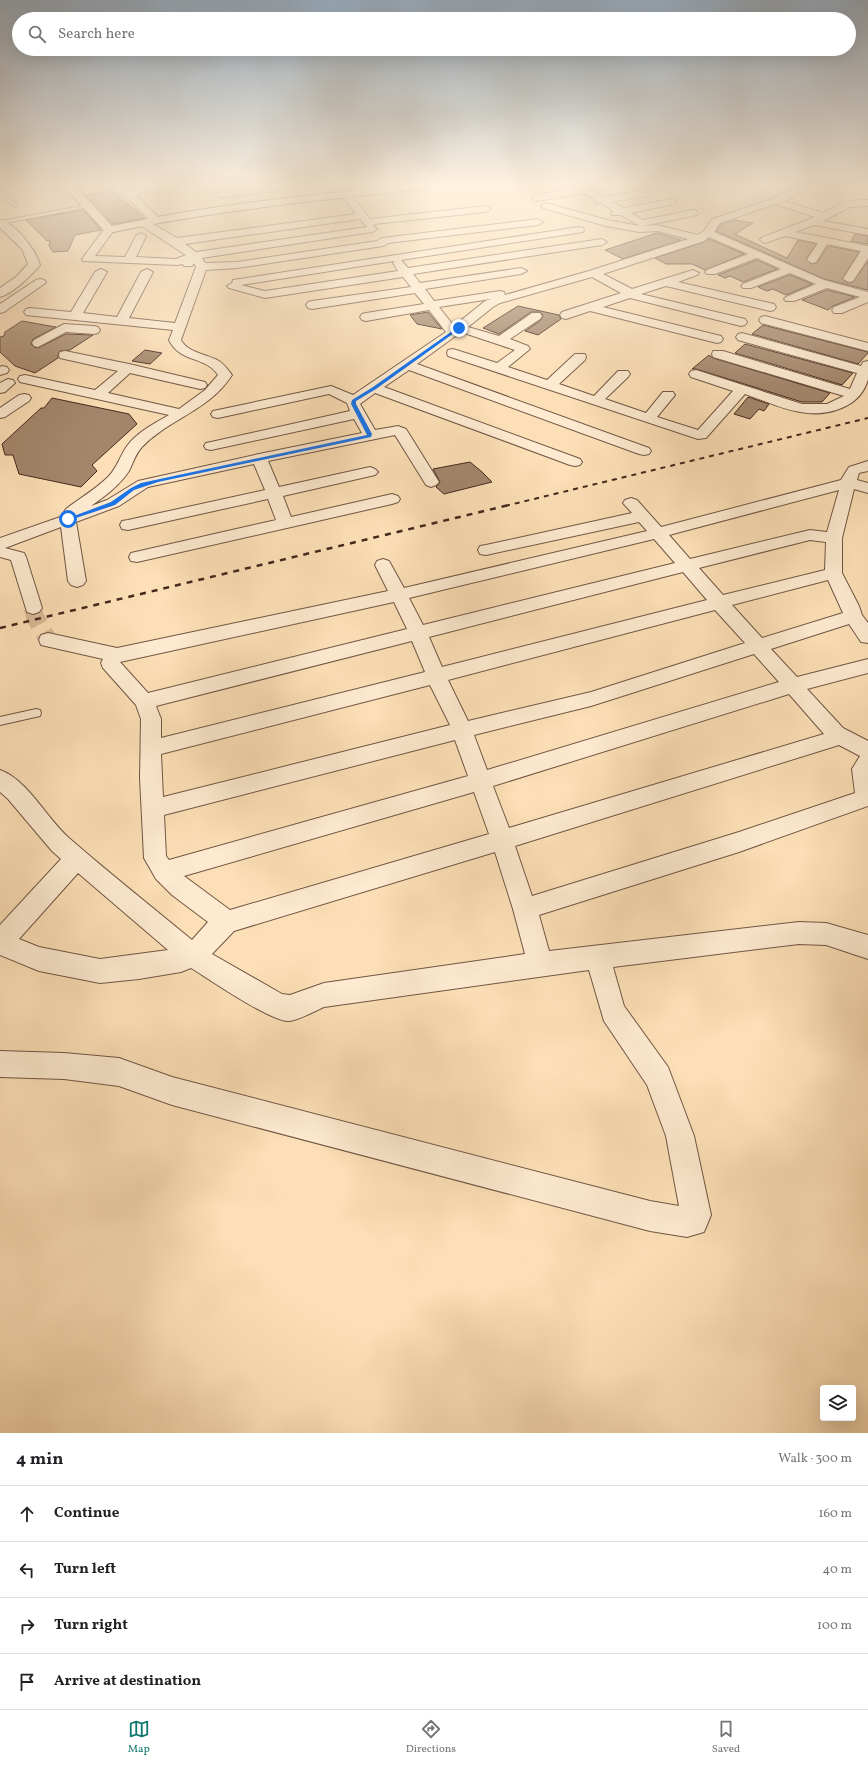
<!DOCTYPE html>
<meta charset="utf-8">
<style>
:root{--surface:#fff;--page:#f6f6f6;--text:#202124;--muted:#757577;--line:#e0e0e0;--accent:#0f766e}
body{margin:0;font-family:Vollkorn,serif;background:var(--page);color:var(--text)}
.controls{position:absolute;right:12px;bottom:12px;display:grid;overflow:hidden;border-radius:4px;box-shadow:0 4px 16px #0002}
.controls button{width:36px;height:36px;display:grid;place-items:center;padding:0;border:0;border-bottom:1px solid var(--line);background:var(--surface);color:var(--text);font:20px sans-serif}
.stop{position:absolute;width:12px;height:12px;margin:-9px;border:3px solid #1a73e8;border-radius:50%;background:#fff}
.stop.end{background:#1a73e8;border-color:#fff;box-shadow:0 1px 4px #0008}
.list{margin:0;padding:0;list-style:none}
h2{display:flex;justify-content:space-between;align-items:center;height:52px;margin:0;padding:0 16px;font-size:17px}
h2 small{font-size:13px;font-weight:400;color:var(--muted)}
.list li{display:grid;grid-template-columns:26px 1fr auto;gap:12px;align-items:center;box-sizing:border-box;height:56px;padding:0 16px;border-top:1px solid var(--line)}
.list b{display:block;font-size:15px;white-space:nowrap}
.list em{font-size:13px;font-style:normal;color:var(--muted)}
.icon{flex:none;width:22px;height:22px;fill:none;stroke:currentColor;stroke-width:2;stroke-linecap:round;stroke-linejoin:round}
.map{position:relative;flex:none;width:868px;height:1433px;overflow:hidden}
.search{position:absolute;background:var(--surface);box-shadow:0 4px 16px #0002;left:12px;right:12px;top:12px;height:44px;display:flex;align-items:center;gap:10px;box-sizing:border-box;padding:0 14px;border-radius:22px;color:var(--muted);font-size:15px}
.sheet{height:276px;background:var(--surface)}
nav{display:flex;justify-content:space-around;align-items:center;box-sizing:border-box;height:56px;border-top:1px solid var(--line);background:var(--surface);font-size:11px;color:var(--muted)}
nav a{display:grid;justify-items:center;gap:2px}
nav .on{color:var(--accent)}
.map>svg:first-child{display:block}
</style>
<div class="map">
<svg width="868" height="1433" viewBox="0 0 868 1433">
<rect width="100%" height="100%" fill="#fcdfb6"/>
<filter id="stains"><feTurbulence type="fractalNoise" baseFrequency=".005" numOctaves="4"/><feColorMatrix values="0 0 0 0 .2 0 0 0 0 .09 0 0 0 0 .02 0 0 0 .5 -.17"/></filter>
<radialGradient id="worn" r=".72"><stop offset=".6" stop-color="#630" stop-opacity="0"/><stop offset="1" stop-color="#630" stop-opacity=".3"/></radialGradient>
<g fill="#a3876d" stroke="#43281d">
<path d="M111 190 139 213H138L144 218 113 224 86 195Z"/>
<path d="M83 210 101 230 75 235 68 251 53 252 49 246 50 240 47 241 26 220Z"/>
<path d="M734 220 753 223 735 234 787 258 798 240 816 244 806 259 811 264 817 263 828 246 859 252 842 279 848 283 853 282 868 261V290L824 279 716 231 721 224Z"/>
<path d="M657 233 681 240 623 259 605 250Z"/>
<path d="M855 234 868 236V244L851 241Z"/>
<path d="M709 239 744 254 705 270 692 264H666L655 258 704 242Z"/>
<path d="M757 260 777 269 743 282 730 276 725 278 718 275Z"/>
<path d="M790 275 812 284 786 295 773 289 767 291 758 287Z"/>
<path d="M827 290 855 297 833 306 828 310 802 300Z"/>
<path d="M518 306 559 315 561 319 538 335 525 331 541 320 543 315 540 312H531L499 334 483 328Z"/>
<path d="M428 312 442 329 417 324 410 315Z"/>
<path d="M22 321 56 327 33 339 31 344 34 347 38 348 66 334 93 335 70 350 60 351 58 355V358L35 373 15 366 0 352V337L4 336 5 332Z"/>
<path d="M763 325 868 352V353L858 364 752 334Z"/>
<path d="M745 344 853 373 842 385 735 353Z"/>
<path d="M145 350 162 353 150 364 132 361Z"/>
<path d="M709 355 713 358 830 393 822 402H802L696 369H692Z"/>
<path d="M748 397 769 404 764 411 759 409 750 419 734 414Z"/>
<path d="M52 398 129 414 137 424 92 465 97 471 81 487 19 474 13 455H5L2 444 41 408H44Z"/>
<path d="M470 462 481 471 492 482 444 494 436 487 440 482 433 469Z"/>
</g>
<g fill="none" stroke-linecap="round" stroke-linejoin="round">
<path stroke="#d7ba97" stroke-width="18" stroke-dasharray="18 9" stroke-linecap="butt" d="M33 608 35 617 48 640"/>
<defs>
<g id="lane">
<path d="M0 191 17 204V206H13L0 194Z"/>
<path d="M87 205 89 207 0 224 1 221Z"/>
<path d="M36 709 40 710 41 713 40 716 0 725V717Z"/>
</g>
<g id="street">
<path d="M108 185H121L130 191 153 185H169L167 187 136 195 159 218 160 220 159 222H151L127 197Z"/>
<path d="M275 185H301L296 188 220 198 215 195 220 192Z"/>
<path d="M573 185H584L587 186 616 185 614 187 594 191 605 197 646 190 651 193 646 196 612 202 624 208 671 199 674 200 676 202 674 204 631 213 643 220 693 210 697 211 698 213 697 215 643 226 657 225 698 235 704 231 712 219 772 199 802 185H814L784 201 823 213C837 205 851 199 868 200V206L850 207 823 221 868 229V235L814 225 796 232 868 246V258L853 281 849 282 843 279 861 251 827 244 816 262 812 263 807 260 818 243 785 236 765 243 760 240 761 238 815 217 775 204 720 223 714 232 824 280 868 292V302L842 313H834L832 310 834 307 860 297 827 288 794 301H786L784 299 786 297 816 284 790 273 751 288H743L741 286 743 284 781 269 757 258 715 274H707L705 272 707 270 748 254 709 237 704 241 603 274 632 289 693 270 699 273 697 275 678 282 774 304 776 307 774 310 770 311 666 286 641 294 745 319 747 322 745 325 741 326 630 298 603 307 721 336 723 339 721 342 717 343 590 311 566 319 562 318 560 315 562 312 621 293 592 277 500 303 493 307 468 327 499 336 532 313H540L542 316 540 319 510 339 528 346 530 349 508 367 547 380 575 354H585L586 357 585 360 559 384 594 396 618 371H628L630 374 628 377 605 399 646 413 663 392H673L675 395 657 417 698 430 733 391 691 377 689 374 691 371 696 370 802 404H827L844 396 713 357 712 354 713 351H723L850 389 857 373 738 340 736 337 738 334 742 333 861 366 863 362 868 361C868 367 868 374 868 379 861 408 826 417 800 412 781 409 763 400 745 394L706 438 698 439 448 356 447 353 448 350 453 349 497 363 515 350 461 332 417 364 649 448 651 451 649 454 644 455 639 454 409 370 384 387 580 459 582 462 580 465 575 466 570 465 375 393 360 404 375 430 398 426 406 429 439 482 436 485 431 487 426 485 395 435 268 461 279 487 370 467 375 469 378 472 375 475 283 496 291 517 392 494 398 496 400 499 398 502 392 504 137 562 131 561 129 557 131 553 276 520 268 499 128 530 122 529 120 525 122 521 128 520 265 490 254 464 148 487 119 506 76 522 86 581 83 585 77 587 71 585 68 581 61 527 5 548 24 553 26 557 42 608 39 612 33 614 27 612 11 560 0 557V538L66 515 64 512 66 509C80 498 96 489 108 477 117 468 120 456 127 446 137 432 155 423 169 415L20 382 18 379 20 376 25 375 95 390 118 371 60 358 59 355 60 352 65 351 129 364 205 382 207 385 205 388 200 389 130 373 108 393 179 409 205 390 218 375C206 356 180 363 169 340L173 330 26 315 24 312 26 309 30 308 71 312 95 272 101 269 107 272 83 313 117 317 141 272 147 269 153 272 129 318 175 323 196 267 194 263 192 266H184L183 264 177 265 83 261 82 259 105 228H113L114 230 95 256 125 257 136 236 141 233 146 236 136 257 176 259 186 255 140 225 139 223 140 221H148L177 238 356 214 341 194 346 191 349 192 370 219 486 206 491 209 486 212 374 224 373 226 377 229 372 232 202 258 205 263 237 262 377 241 382 238 538 219 543 222 538 225 388 243 383 246 237 268 206 270 181 340C188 353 207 354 219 361 225 365 228 370 232 375 209 411 170 418 142 447 136 453 133 463 129 471 119 486 105 496 91 506L107 500 138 481 259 454 362 433 354 419 211 450 206 449 204 446 206 443 211 442 350 411 347 403 329 394 218 418 213 417 211 414 213 411 218 410 331 386 353 395 446 332 429 310 366 321 362 320 360 317 362 314 366 313 424 304 415 293 312 309 308 308 306 305 308 302 312 301 411 287 403 277 265 298 229 288 227 286 232 283 233 280 579 227 583 228 584 230 583 232 401 260 408 268 602 239 607 242 602 245 413 274 420 283 521 268 527 271 521 274 425 289 434 301 500 291 504 292 505 295 589 271 688 239 657 231 639 232 606 226 543 208 541 206 546 203 607 220 640 226 621 215H612L611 213 613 211 602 203H596L595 199 584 193 537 201 532 198 537 195 577 188ZM360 219 367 227 196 252 185 244ZM394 261 393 263 398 271 265 291 241 285ZM491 299 485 301 454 326 439 307Z"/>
<path d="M854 185H868V189L856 187Z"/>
<path d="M0 220C16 224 36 250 40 265 32 275 12 294 0 297V288L16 277 28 264 22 249 0 228Z"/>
<path d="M40 279 44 280 46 282 44 284 4 312 0 313V304L36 280Z"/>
<path d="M765 316 868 343V351L761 323 759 320 761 317Z"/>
<path d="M64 324 94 326 98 327 100 330 98 333 94 334 66 332 38 347 34 346 32 343 34 340Z"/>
<path d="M2 366 7 367 9 370 7 373 0 375V367Z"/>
<path d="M8 379 13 380 15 383 5 392 0 393V383Z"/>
<path d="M24 394 29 395 31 398 29 401 5 417 0 418V408L19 395Z"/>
<path d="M868 461V471L859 473 857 480 868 483V493L854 489 842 538V573L859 606 862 615 868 623V643L861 642 849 624 771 649 797 677 868 659V673L807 689 843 728 868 741V806L739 852 539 915 549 951 799 922 826 923 868 935V959L826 945 799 944 613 967 624 1006 668 1067 694 1136 711 1215 704 1232 687 1237 650 1231 172 1105 119 1086 64 1079 0 1077V1051L64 1053 119 1058 172 1077 650 1201 679 1206 666 1136 647 1085 604 1021 589 970 324 1007C315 1011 299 1020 289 1021 271 1022 209 979 191 968L181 972 139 979 100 983 39 971 0 955V925L61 859 52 851 8 799 0 792V770C28 780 47 819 69 838 109 873 151 906 192 940L208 922 172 895 156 879 144 858 140 778 141 719 136 705 103 668 101 663 103 659 41 645 39 640 41 635 48 633 117 648 388 591 375 565 377 561 383 559 389 561 404 588 647 531 639 522 486 555 480 554 478 550 480 546 486 545 632 513 623 503 625 500 631 498 637 500 661 527 841 480 849 467ZM839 490 827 532 810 530 690 559 669 535ZM654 539 675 563 423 625 409 598ZM810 540 826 542 825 570 723 595 699 568ZM683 572 707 600 442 667 429 637ZM828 580 843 613 762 638 732 605ZM394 602 407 629 148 693 120 662ZM715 610 745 643 591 692 468 721 448 680ZM412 641 425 672 161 738V719L156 706ZM754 654 779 682 487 770 474 735 591 706ZM430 685 450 725 163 797 161 754ZM789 694 824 734 509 828 493 786ZM455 740 468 776 169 860 166 856 164 815ZM839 745 860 756 852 769 855 793 739 832 532 896 515 846ZM474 792 489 834 230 910 184 876ZM495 852 513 909 525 954 324 983 290 995 282 994 212 954 234 931ZM78 873 168 950 100 959 39 947 19 939Z"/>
</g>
<path id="secondary" d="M61 185H72L80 191 112 226C182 211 254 201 325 194 362 190 400 183 437 185L432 188C324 200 215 210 109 233L105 232 72 195Z"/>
</defs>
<use href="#lane" stroke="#715643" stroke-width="2"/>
<use href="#street" stroke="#715643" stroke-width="2"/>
<use href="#secondary" stroke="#43281d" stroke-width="2"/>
<use href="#lane" fill="#fdead0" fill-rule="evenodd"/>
<use href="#street" fill="#fdead0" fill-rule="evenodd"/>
<use href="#secondary" fill="#fdead0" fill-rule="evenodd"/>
<path stroke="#43281d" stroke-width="2" stroke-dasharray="5 5" stroke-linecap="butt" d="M505 506 868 418"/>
<path stroke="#43281d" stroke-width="2.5" stroke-dasharray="6 6" stroke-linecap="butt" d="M0 628 509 505"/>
</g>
<linearGradient id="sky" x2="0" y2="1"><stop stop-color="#97acbf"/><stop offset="0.48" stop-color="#fef1de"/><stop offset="1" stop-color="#fef1de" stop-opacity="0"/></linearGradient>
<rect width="868" height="385" fill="url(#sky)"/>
<path fill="#1a73e8" d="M458 327 461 328 376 389 356 401V404L372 434 371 437 158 482 134 490 115 505 70 520 66 519 111 502 131 488 141 483 367 435 351 404 352 400 373 387Z"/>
<rect width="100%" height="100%" filter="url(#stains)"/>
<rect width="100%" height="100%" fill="url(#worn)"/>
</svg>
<div class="controls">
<button><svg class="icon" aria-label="layers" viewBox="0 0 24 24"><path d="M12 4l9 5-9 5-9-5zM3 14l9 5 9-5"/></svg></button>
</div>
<div class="stop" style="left:68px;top:519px"></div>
<div class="stop end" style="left:459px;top:328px"></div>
<div class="search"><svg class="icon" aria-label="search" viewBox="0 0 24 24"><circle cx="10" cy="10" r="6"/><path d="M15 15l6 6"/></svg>Search here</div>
</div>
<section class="sheet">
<h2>4 min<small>Walk · 300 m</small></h2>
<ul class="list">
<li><svg class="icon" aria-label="ahead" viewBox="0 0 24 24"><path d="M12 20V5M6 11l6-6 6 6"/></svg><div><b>Continue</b></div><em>160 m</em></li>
<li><svg class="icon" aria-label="left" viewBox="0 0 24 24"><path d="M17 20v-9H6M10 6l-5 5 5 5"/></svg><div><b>Turn left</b></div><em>40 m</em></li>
<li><svg class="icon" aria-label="right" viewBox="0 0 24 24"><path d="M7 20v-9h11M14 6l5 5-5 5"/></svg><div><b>Turn right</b></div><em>100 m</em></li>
<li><svg class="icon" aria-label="arrive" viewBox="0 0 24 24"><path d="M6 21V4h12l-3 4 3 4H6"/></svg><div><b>Arrive at destination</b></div></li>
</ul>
</section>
<nav>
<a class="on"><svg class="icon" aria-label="map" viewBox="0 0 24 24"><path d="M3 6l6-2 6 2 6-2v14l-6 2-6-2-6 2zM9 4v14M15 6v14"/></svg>Map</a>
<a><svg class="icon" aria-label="directions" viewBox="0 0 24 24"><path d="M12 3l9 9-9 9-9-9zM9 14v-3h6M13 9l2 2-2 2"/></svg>Directions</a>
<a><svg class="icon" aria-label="saved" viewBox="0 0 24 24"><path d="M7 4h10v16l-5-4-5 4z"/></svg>Saved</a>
</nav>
